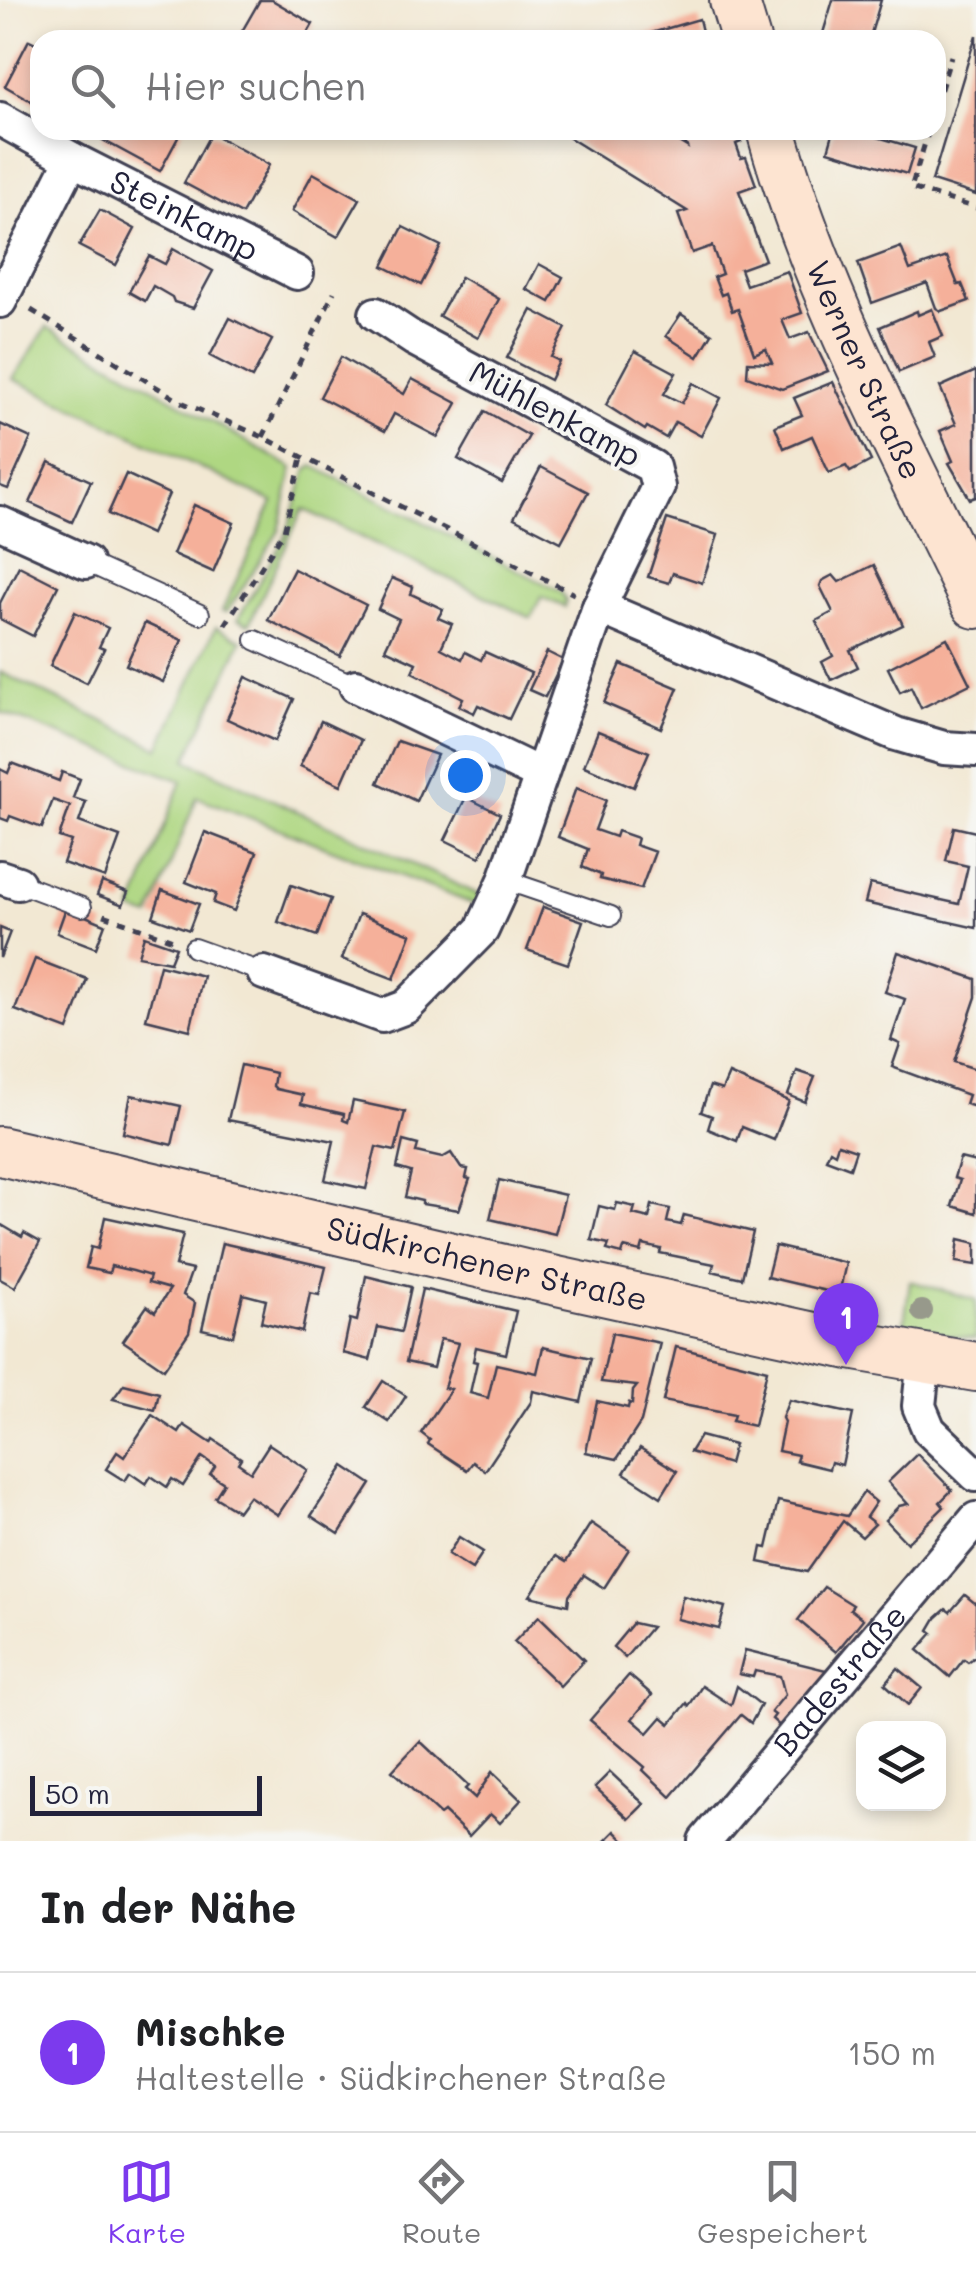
<!DOCTYPE html>
<html lang="de">
<meta charset="utf-8">
<style>
:root{--surface:#fff;--page:#f2f2f2;--text:#202124;--muted:#757577;--line:#e0e0e0;--accent:#7c3aed}
body{margin:0;font-family:Mali,sans-serif;background:var(--page);color:var(--text)}
.controls{position:absolute;right:30px;bottom:30px;display:grid;overflow:hidden;border-radius:20px;box-shadow:0 5px 15px #0003}
.controls button{width:90px;height:90px;display:grid;place-items:center;padding:0;border:0;border-bottom:2px solid var(--line);background:var(--surface);color:var(--text);font:50px sans-serif}
.scale{position:absolute;left:30px;bottom:25px;width:232px;box-sizing:border-box;padding-left:10px;border:5px solid #22223b;border-top:0;font-size:28px;line-height:35px;white-space:nowrap;color:#22223b;-webkit-text-stroke:8px #f6f6f2;paint-order:stroke}
.you{position:absolute;left:465px;top:775px;width:35px;height:35px;margin:-25px;border:8px solid #fff;border-radius:50%;background:#1a73e8;box-shadow:0 0 0 15px #1a73e833}
.badge{display:grid;place-items:center;width:65px;height:65px;border-radius:50%;background:var(--accent);color:#fff;font-size:32px;font-weight:700}
.pin{position:absolute;translate:-50% -82px;filter:drop-shadow(0 2px 5px #0008)}
.pin::after{content:'';position:absolute;top:52px;width:35px;height:30px;background:inherit;clip-path:polygon(0 0,100% 0,50% 100%)}
.list{margin:0;padding:0;list-style:none}
h2{display:flex;justify-content:space-between;align-items:center;height:130px;margin:0;padding:0 40px;font-size:42px}
h2 small{font-size:32px;font-weight:400;color:var(--muted)}
.list li{display:grid;grid-template-columns:65px 1fr auto;gap:30px;align-items:center;box-sizing:border-box;height:160px;padding:0 40px;border-top:2px solid var(--line)}
.list b{display:block;font-size:38px;white-space:nowrap}
.list p{margin:0;font-size:32px;white-space:nowrap;color:var(--muted)}
.list em{font-size:32px;font-style:normal;color:var(--muted)}
.icon{flex:none;width:55px;height:55px;fill:none;stroke:currentColor;stroke-width:2;stroke-linecap:round;stroke-linejoin:round}
.map{position:relative;flex:none;width:976px;height:1841px;overflow:hidden}
.search{position:absolute;background:var(--surface);box-shadow:0 5px 15px #0003;left:30px;right:30px;top:30px;height:110px;display:flex;align-items:center;gap:25px;box-sizing:border-box;padding:0 35px;border-radius:30px;color:var(--muted);font-size:38px}
.sheet{height:290px;background:var(--surface)}
nav{display:flex;justify-content:space-around;align-items:center;box-sizing:border-box;height:140px;border-top:2px solid var(--line);background:var(--surface);font-size:28px;color:var(--muted)}
nav a{display:grid;justify-items:center;gap:5px}
nav .on{color:var(--accent)}
.map>svg:first-child{display:block}
</style>
<div class="map">
<svg width="976" height="1841" viewBox="0 0 976 1841">
<rect width="100%" height="100%" fill="#f6f6f2"/>
<filter id="ink" filterUnits="userSpaceOnUse"><feTurbulence type="fractalNoise" baseFrequency=".01" numOctaves="2"/><feDisplacementMap in="SourceGraphic" scale="20" xChannelSelector="R" yChannelSelector="G"/><feConvolveMatrix kernelMatrix="1 2 1 2 8 2 1 2 1" color-interpolation-filters="sRGB"/></filter>
<filter id="wash" filterUnits="userSpaceOnUse"><feTurbulence type="fractalNoise" baseFrequency=".0048" numOctaves="4" result="noise"/><feDisplacementMap in="SourceGraphic" scale="40" xChannelSelector="R" yChannelSelector="G"/><feGaussianBlur stdDeviation="2.25" result="paint"/><feColorMatrix in="noise" values="0 0 0 0 0 0 0 0 0 0 0 0 0 0 0 0 0 1.4 0 .05"/><feComposite in="paint" operator="in"/></filter>
<g filter="url(#wash)">
<rect width="100%" height="100%" fill="#f2e8d3"/>
<g fill="#afd782" stroke="#687c5e" stroke-width="2.5">
<path d="M47 327 293 468 279 531 227 612 222 611 273 502 13 379Z"/>
<path d="M313 466 561 592 566 600 565 607 541 597 531 618 303 509 249 624 238 619 286 535 307 470Z"/>
<path d="M216 627 242 640 186 760 484 897 481 907 197 797 150 917 132 911 182 781 0 712V672L159 748Z"/>
<path d="M910 1281 976 1300V1339L903 1330Z"/>
</g>
<g id="blocks">
<g fill="#f5b09a">
<path d="M260 0H272L313 24 304 40H237Z"/>
<path d="M833 0H881L869 40H821Z"/>
<path d="M699 19 704 40H631V39Z"/>
<path d="M976 35V195L932 181Z"/>
<path d="M29 40 40 45V106L5 86Z"/>
<path d="M106 130H182L160 171 101 139Z"/>
<path d="M567 130H620L631 136 635 130H659L687 147 682 134 692 130H736L741 142 736 144 741 158 746 157 756 185 739 191 765 260 740 269 746 285 787 271 802 313 782 320 790 339 809 332 828 371 782 389 747 376 748 362 772 363 766 349 754 354 738 309 732 311 726 293 721 295 714 277 722 274 712 246 692 253 678 214 687 211 565 135Z"/>
<path d="M834 130H854L915 148 907 174 828 151Z"/>
<path d="M211 133 269 165 242 214 184 183Z"/>
<path d="M313 173 360 199 338 237 292 211Z"/>
<path d="M100 210 135 229 116 265 79 246Z"/>
<path d="M403 227 441 246 421 285 383 266Z"/>
<path d="M901 247 910 270 947 257 958 285 962 284 969 301 941 311 936 308 927 283 872 303 858 263Z"/>
<path d="M173 249 213 271 193 308 174 302 172 297 153 286 145 301 129 292 149 256 165 264Z"/>
<path d="M539 264 563 277 550 302 526 289Z"/>
<path d="M461 277 499 299 478 338 439 316Z"/>
<path d="M932 309 943 336 929 342 935 357 899 372 880 327 917 311 918 315Z"/>
<path d="M532 310 566 328 551 357 559 361 550 380 507 358Z"/>
<path d="M681 314 712 334 698 357 666 336Z"/>
<path d="M230 318 272 340 252 378 210 356Z"/>
<path d="M635 351 676 373 664 394 682 403 693 383 721 398 701 436 675 422 666 438 647 427 645 430 606 405Z"/>
<path d="M341 357 404 394 412 379 457 403 438 437 394 414 385 431 320 397Z"/>
<path d="M976 371V497L970 499 949 463 953 461 940 431 956 424 940 387Z"/>
<path d="M833 382 871 461 850 472 846 466 829 473 812 436 784 448 775 426 802 415 794 398Z"/>
<path d="M485 411 529 436 502 483 458 459Z"/>
<path d="M0 424 31 438 8 489 0 486Z"/>
<path d="M49 462 91 481 72 522 30 503Z"/>
<path d="M541 467 588 492 561 542 514 518Z"/>
<path d="M126 474 169 494 151 534 108 514Z"/>
<path d="M194 505 234 523 213 572 173 554Z"/>
<path d="M667 519 718 535 702 583 673 573 669 583 648 577Z"/>
<path d="M874 565 903 625 850 650 858 667 831 680 822 662 833 656 816 621 833 612 820 586 822 581 833 575 839 582Z"/>
<path d="M19 566 58 586 33 636 0 619V603Z"/>
<path d="M294 569 366 605 340 656 268 620Z"/>
<path d="M392 578 413 587 411 594 443 609 438 618 452 624 441 648 462 659 465 652 481 660 485 652 531 673 509 719 478 705 474 713 459 706 463 698 412 672 416 663 385 649 399 619 378 609Z"/>
<path d="M75 612 108 628 99 647 104 649 87 683 50 666Z"/>
<path d="M145 623 182 640 163 682 126 665Z"/>
<path d="M947 638 970 684 921 708 911 687 900 692 888 668Z"/>
<path d="M547 652 563 660 545 697 529 690Z"/>
<path d="M621 664 678 688 661 728 604 703Z"/>
<path d="M246 677 294 699 275 741 227 719Z"/>
<path d="M321 721 361 740 341 785 300 766Z"/>
<path d="M598 731 649 752 634 787 584 766Z"/>
<path d="M397 741 437 755 416 801 378 783Z"/>
<path d="M12 763 59 781 62 772 80 779 73 798 86 802 79 822 120 837 105 878 63 863 71 841 59 837 70 806 53 800 42 828 10 816 8 821 0 818V769L8 773Z"/>
<path d="M576 788 606 800 595 830 615 837 617 831 637 838 635 845 655 852 641 889 600 879 601 875 582 867 588 849 558 837Z"/>
<path d="M466 797 500 814 480 857 445 840Z"/>
<path d="M954 827 976 832V928L865 903 870 884 959 904 968 866 946 861Z"/>
<path d="M205 832 257 852 234 911 213 903 216 894 186 882Z"/>
<path d="M102 882 128 892 123 905 97 895Z"/>
<path d="M291 885 331 899 317 936 278 922Z"/>
<path d="M162 890 199 904 189 930 153 917Z"/>
<path d="M543 907 583 921 568 964 527 950Z"/>
<path d="M66 908 105 924 96 948 57 933Z"/>
<path d="M359 914 411 934 394 979 342 959Z"/>
<path d="M0 928 10 932 0 958Z"/>
<path d="M144 936 176 947 170 962 138 956Z"/>
<path d="M898 952 976 979V997L954 1062 976 1069V1107L965 1104 968 1095 892 1067 900 1044 891 1040 905 999 885 992Z"/>
<path d="M35 959 87 979 68 1030 15 1010Z"/>
<path d="M160 965 203 976 190 1030 146 1019Z"/>
<path d="M241 1065 275 1073 273 1086 276 1089 303 1095 301 1104 344 1114 343 1120 348 1122 353 1101 405 1112 395 1151 376 1147 366 1189 325 1180 334 1141 228 1120Z"/>
<path d="M797 1071 815 1077 805 1102 788 1095Z"/>
<path d="M729 1074 789 1101 774 1140 742 1127 737 1141 708 1129 712 1116 701 1112 710 1086 722 1090Z"/>
<path d="M131 1095 181 1106 172 1145 123 1133Z"/>
<path d="M403 1141 418 1145 416 1152 442 1158 451 1153 461 1168 468 1169 466 1178 470 1179 459 1210 422 1204V1201L405 1197 411 1172 397 1168Z"/>
<path d="M838 1144 856 1150 850 1168 826 1159 830 1150 835 1153Z"/>
<path d="M960 1158 976 1162V1213L952 1206 960 1180 954 1178Z"/>
<path d="M499 1180 565 1195 555 1234 490 1219Z"/>
<path d="M617 1203 635 1207 633 1214 649 1218 652 1205 670 1209 667 1222 681 1225 684 1215 753 1232 742 1278 712 1271 714 1264 660 1253 661 1249 643 1245 641 1252 624 1248 622 1254 607 1250 609 1244 591 1240 599 1206 615 1210Z"/>
<path d="M105 1217 183 1234 175 1266 192 1270 183 1295 195 1303 189 1332 164 1369 123 1341 147 1306 155 1312 170 1289 148 1283 150 1276 133 1271 111 1266 109 1273 86 1268 91 1247 98 1249Z"/>
<path d="M0 1224 22 1237 24 1233 40 1242 15 1287 0 1279Z"/>
<path d="M959 1239 976 1243V1265L956 1262Z"/>
<path d="M222 1243 326 1267 319 1295 310 1293 302 1332 261 1322 266 1300 243 1294 233 1336 202 1329Z"/>
<path d="M775 1246 846 1263 839 1294 767 1277Z"/>
<path d="M366 1276 411 1287 401 1332 378 1327 370 1360 343 1353 350 1319 357 1321Z"/>
<path d="M422 1289 516 1311 506 1354 476 1347 473 1361 477 1362 470 1393 488 1398 496 1364 537 1373 543 1347 591 1358 581 1402 533 1391 531 1402 485 1471 473 1462 467 1470 428 1444 430 1440 421 1433 451 1389 444 1388 458 1343 440 1339 433 1368 406 1362Z"/>
<path d="M612 1333 660 1343 641 1422 617 1459 586 1452 597 1401 628 1408 629 1403 632 1404 633 1391 637 1386 601 1382Z"/>
<path d="M676 1347 767 1370 754 1426 732 1421 734 1415 663 1401Z"/>
<path d="M383 1381 406 1396 389 1422 366 1407Z"/>
<path d="M124 1384 159 1393 155 1410 113 1399Z"/>
<path d="M789 1400 853 1414 842 1465 831 1462 829 1469 796 1461 798 1455 778 1451 784 1422 782 1418Z"/>
<path d="M152 1415 179 1433 184 1425 211 1443 213 1439 241 1458 238 1463 251 1472 269 1444 308 1470 278 1515 249 1496 238 1511 215 1497 224 1483 210 1474 215 1466 202 1457 183 1486 172 1479 167 1487 151 1476 146 1484 130 1473 125 1481 106 1469 117 1452 124 1457Z"/>
<path d="M700 1436 734 1445 729 1464 690 1452Z"/>
<path d="M640 1448 677 1471 661 1497 624 1473Z"/>
<path d="M917 1454 952 1490 940 1502 944 1507 907 1543 885 1520 899 1506 908 1504 888 1482Z"/>
<path d="M344 1466 371 1484 339 1534 311 1516Z"/>
<path d="M864 1492 876 1502 866 1517 875 1524 862 1537 843 1521 807 1572 759 1562 762 1547 767 1548 778 1501 847 1516Z"/>
<path d="M591 1523 629 1549 604 1588 584 1575 569 1596 568 1605 530 1596 556 1556 566 1562Z"/>
<path d="M459 1537 483 1552 472 1569 448 1554Z"/>
<path d="M824 1587 853 1605 850 1609 863 1619 836 1652 798 1620Z"/>
<path d="M965 1595 976 1604V1656L968 1662 964 1659 950 1677 918 1650 933 1633 929 1630 936 1618 946 1609 950 1612Z"/>
<path d="M683 1596 725 1607 719 1629 677 1619Z"/>
<path d="M539 1616 584 1660 560 1686 514 1642Z"/>
<path d="M633 1623 651 1627 625 1658 613 1647Z"/>
<path d="M745 1650 826 1670 828 1677 783 1729 772 1719 775 1715 771 1712 785 1695 780 1676 755 1671 753 1677 739 1674Z"/>
<path d="M898 1668 922 1688 908 1705 885 1684Z"/>
<path d="M629 1675 652 1695 632 1719 648 1733 662 1717 670 1724 687 1703 689 1706 702 1686 731 1705 737 1686 761 1705 751 1723 741 1715 671 1797 643 1770 645 1767 590 1720Z"/>
<path d="M420 1741 468 1786 465 1789 475 1798 492 1772 521 1800 500 1823 490 1814 469 1836 444 1812 440 1815 392 1771Z"/>
<path d="M610 1772 644 1804 629 1819 595 1787Z"/>
<path d="M615 1831 625 1841H605Z"/>
</g>
</g>
</g>
<g filter="url(#ink)">
<use href="#blocks" fill-opacity="0" stroke="#414052" stroke-width="2.5"/>
<g fill="none" stroke-linecap="round" stroke-linejoin="round">
<defs>
<g id="lane">
<path d="M86 562 200 614"/>
<path d="M255 640 356 686"/>
<path d="M505 880 611 916"/>
<path d="M18 883 82 907"/>
<path d="M194 948 264 973"/>
</g>
<g id="street">
<path id="s1" d="M0 119 72 159 297 273"/>
<path d="M0 301 72 159"/>
<path d="M0 523 86 562"/>
<path d="M599 607 896 734 944 748 976 750"/>
<path d="M356 686 541 775"/>
<path d="M0 877 18 883"/>
<path d="M264 973 382 1016 406 1007 482 930 505 880 599 607 658 487 653 467 414 339 376 314"/>
<path d="M924 1358 919 1406 929 1430 976 1475"/>
<path id="s2" d="M705 1841 976 1519"/>
</g>
<g id="secondary">
<path d="M734 0 746 40"/>
<path id="s3" d="M771 130C818 297 901 449 976 604"/>
<path id="s4" d="M0 1151 525 1274 850 1345 976 1367"/>
</g>
</defs>
<use href="#lane" stroke="#414052" stroke-width="22"/>
<use href="#street" stroke="#414052" stroke-width="38"/>
<use href="#secondary" stroke="#414052" stroke-width="52"/>
<g stroke="#414052" stroke-width="5" stroke-dasharray="8 8" stroke-linecap="butt">
<path d="M936 105 951 56"/>
<path d="M929 130 911 188 976 208"/>
<path d="M31 310 181 402 263 437 574 594"/>
<path d="M263 437 334 292"/>
<path d="M225 625 284 531 302 458"/>
<path d="M104 915 173 940"/>
</g>
<use href="#lane" stroke="#fff" stroke-width="18"/>
<use href="#street" stroke="#fff" stroke-width="32"/>
<use href="#secondary" stroke="#fde4d1" stroke-width="48"/>
</g>
<circle fill="#97998b" cx="922" cy="1311" r="11"/>
</g>
<g text-anchor="middle" stroke-width="8" stroke-linejoin="round" paint-order="stroke">
<g font-size="32" fill="#22223b" stroke="#f6f6f2">
<text dy="11" stroke="none"><textPath href="#s1" startOffset="208">Steinkamp</textPath></text>
<text dy="11" stroke="none"><textPath href="#s3" startOffset="258">Werner Straße</textPath></text>
<text transform="translate(555 414) rotate(28)" y="11">Mühlenkamp</text>
<text dy="11" stroke="none"><textPath href="#s4" startOffset="500">Südkirchener Straße</textPath></text>
<text dy="11" stroke="none"><textPath href="#s2" startOffset="210">Badestraße</textPath></text>
</g>
</g>
</svg>
<div class="controls">
<button><svg class="icon" aria-label="layers" viewBox="0 0 24 24"><path d="M12 4l9 5-9 5-9-5zM3 14l9 5 9-5"/></svg></button>
</div>
<div class="scale">50 m</div>
<div class="you"></div>
<div class="pin badge" style="left:846px;top:1365px">1</div>
<div class="search"><svg class="icon" aria-label="search" viewBox="0 0 24 24"><circle cx="10" cy="10" r="6"/><path d="M15 15l6 6"/></svg>Hier suchen</div>
</div>
<section class="sheet">
<h2>In der Nähe<small></small></h2>
<ul class="list">
<li><span class="badge">1</span><div><b>Mischke</b><p>Haltestelle · Südkirchener Straße</p></div><em>150 m</em></li>
</ul>
</section>
<nav>
<a class="on"><svg class="icon" aria-label="map" viewBox="0 0 24 24"><path d="M3 6l6-2 6 2 6-2v14l-6 2-6-2-6 2zM9 4v14M15 6v14"/></svg>Karte</a>
<a><svg class="icon" aria-label="directions" viewBox="0 0 24 24"><path d="M12 3l9 9-9 9-9-9zM9 14v-3h6M13 9l2 2-2 2"/></svg>Route</a>
<a><svg class="icon" aria-label="saved" viewBox="0 0 24 24"><path d="M7 4h10v16l-5-4-5 4z"/></svg>Gespeichert</a>
</nav>
